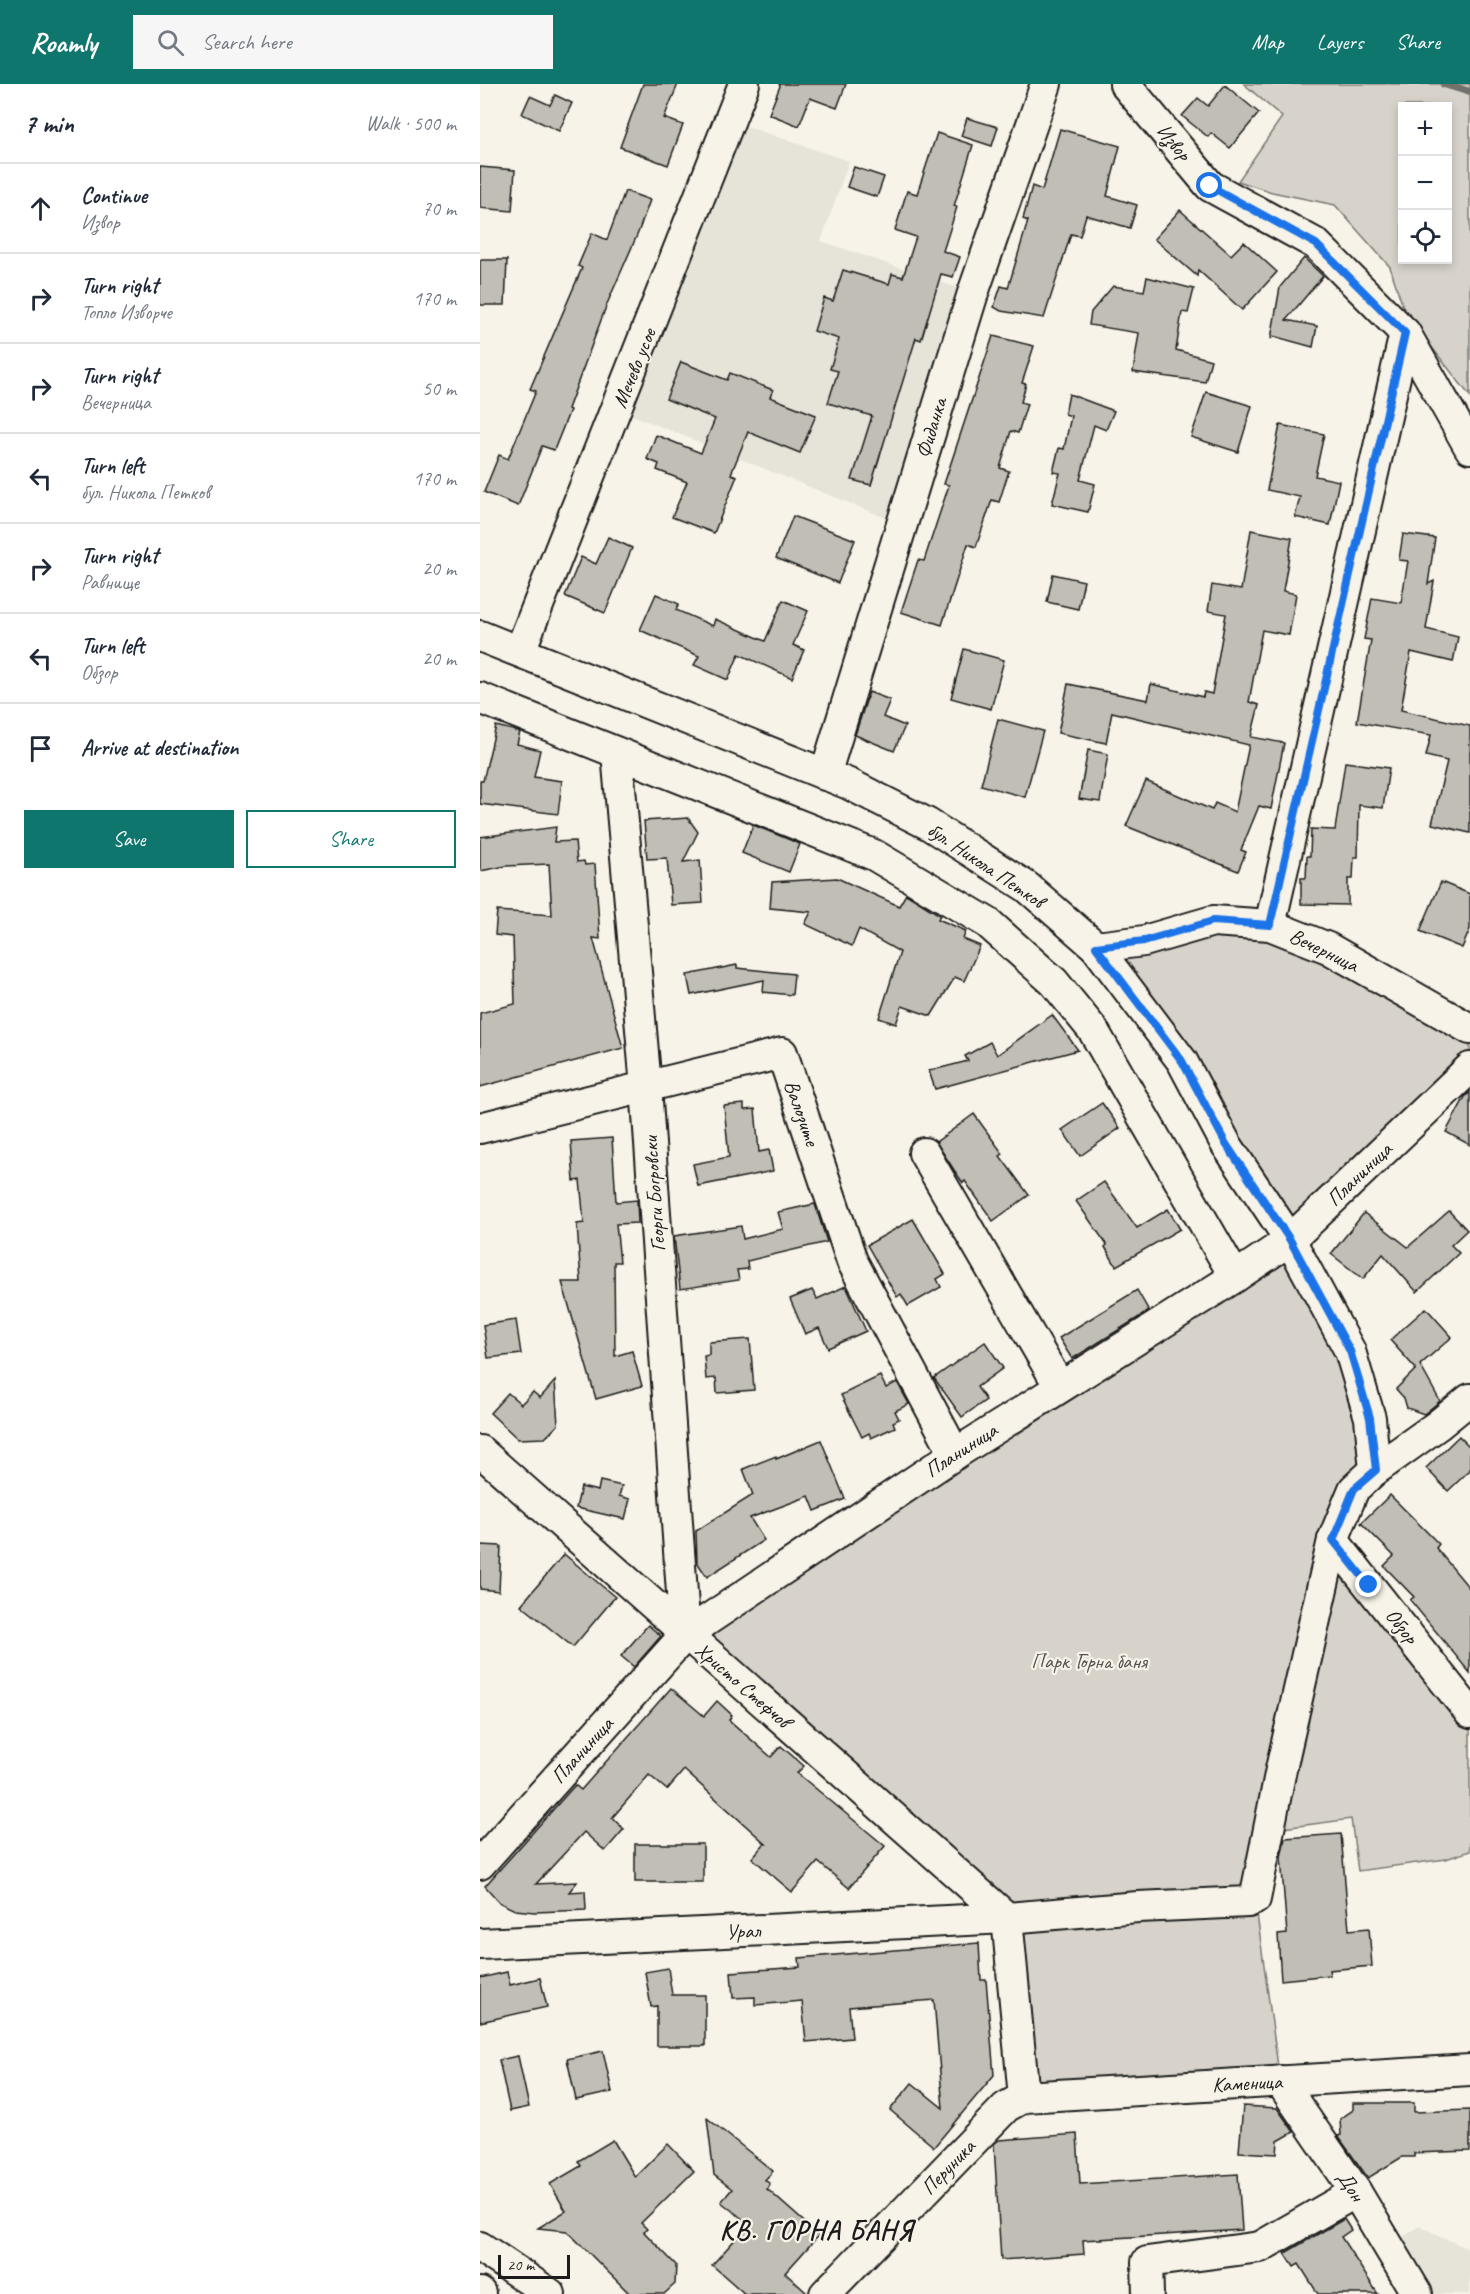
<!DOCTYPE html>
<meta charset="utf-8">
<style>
:root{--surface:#fff;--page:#f6f6f7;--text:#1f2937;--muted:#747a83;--line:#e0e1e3;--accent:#0f766e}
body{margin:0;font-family:Caveat,sans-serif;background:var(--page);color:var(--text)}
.controls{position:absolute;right:18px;top:18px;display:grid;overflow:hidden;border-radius:0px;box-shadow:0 3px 9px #0003}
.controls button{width:54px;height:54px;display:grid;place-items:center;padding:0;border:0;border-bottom:2px solid var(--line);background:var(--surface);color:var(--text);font:30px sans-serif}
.scale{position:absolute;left:18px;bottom:15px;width:72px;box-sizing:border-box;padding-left:6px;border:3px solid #1c1c1c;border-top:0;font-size:16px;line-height:21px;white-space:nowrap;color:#1c1c1c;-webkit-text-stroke:4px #f7f3e8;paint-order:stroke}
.stop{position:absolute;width:18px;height:18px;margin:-14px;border:4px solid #1a73e8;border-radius:50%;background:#fff}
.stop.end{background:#1a73e8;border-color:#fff;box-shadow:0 2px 6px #0008}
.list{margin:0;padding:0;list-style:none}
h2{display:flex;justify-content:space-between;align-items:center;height:78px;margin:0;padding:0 24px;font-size:26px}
h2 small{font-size:20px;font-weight:400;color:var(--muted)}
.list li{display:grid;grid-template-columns:39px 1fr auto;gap:18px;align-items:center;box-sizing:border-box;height:90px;padding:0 24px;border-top:2px solid var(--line)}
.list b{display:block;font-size:22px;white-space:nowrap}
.list p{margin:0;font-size:20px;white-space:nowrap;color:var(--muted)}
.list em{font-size:20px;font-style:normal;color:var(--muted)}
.actions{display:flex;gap:12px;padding:18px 24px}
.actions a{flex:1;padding:14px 0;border:2px solid var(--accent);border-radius:0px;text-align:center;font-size:21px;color:var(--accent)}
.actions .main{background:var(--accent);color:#fff}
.icon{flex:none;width:33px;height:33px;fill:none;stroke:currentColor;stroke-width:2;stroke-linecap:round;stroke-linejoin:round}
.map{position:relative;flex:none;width:990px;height:2210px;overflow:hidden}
header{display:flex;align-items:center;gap:36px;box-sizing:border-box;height:84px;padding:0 30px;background:var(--accent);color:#fff}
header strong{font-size:28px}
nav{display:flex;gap:33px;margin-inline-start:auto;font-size:21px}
.search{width:420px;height:54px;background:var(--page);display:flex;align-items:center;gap:15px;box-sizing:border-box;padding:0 21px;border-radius:0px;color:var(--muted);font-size:22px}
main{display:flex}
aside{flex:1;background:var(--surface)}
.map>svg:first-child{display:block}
</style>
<header>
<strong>Roamly</strong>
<div class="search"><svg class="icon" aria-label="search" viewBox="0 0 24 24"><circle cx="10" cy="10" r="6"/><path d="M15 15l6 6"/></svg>Search here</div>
<nav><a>Map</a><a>Layers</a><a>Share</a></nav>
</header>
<main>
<aside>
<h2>7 min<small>Walk · 500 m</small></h2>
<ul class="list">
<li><svg class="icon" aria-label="ahead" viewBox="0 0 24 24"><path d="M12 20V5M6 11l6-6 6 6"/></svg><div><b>Continue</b><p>Извор</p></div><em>70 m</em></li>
<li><svg class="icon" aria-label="right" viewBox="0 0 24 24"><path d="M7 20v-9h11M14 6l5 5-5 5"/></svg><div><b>Turn right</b><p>Топло Изворче</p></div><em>170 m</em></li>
<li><svg class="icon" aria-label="right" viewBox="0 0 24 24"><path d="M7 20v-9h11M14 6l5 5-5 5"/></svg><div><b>Turn right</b><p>Вечерница</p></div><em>50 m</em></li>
<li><svg class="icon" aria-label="left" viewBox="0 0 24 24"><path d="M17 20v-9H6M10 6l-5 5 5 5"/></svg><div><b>Turn left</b><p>бул. Никола Петков</p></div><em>170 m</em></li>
<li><svg class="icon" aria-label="right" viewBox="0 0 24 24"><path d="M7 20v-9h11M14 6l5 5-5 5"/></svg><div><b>Turn right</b><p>Равнище</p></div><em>20 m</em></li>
<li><svg class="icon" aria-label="left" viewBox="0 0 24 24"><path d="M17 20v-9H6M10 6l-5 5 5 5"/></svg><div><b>Turn left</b><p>Обзор</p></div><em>20 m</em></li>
<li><svg class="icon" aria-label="arrive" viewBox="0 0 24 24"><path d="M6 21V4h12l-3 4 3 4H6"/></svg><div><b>Arrive at destination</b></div></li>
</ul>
<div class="actions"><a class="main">Save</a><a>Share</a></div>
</aside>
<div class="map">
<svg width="990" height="2210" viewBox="0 0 990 2210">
<rect width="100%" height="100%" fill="#f7f3e8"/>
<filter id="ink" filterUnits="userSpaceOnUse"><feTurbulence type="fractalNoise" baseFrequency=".0167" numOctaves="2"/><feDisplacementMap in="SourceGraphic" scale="12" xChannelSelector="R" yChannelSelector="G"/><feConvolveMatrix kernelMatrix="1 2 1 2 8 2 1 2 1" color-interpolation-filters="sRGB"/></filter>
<g filter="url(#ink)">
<g fill="#e6e3d9">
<path d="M251 37 369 77 341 157 493 209 421 440 137 325Z"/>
<path d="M939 2142 990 2166V2210H928L903 2167Z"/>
</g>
<g fill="#d7d3cb" stroke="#7a7874" stroke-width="1.5" fill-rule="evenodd">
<path d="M764 0H990V312L925 229 910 183 855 121 792 108 758 97 802 33ZM922 22H968V176H922Z"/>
<path d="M790 841 990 945V984L810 1157 870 1267 895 1386 854 1456 990 1629V1767L966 1775 878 1787 871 1735 788 1746 775 1816 800 1997 544 2013 527 1834 205 1551 810 1157 616 863Z"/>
</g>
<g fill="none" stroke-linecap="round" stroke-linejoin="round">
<path stroke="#72716c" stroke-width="8" d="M964 0 990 8"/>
</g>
<g fill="#c0beb5" stroke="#1c1c1c" stroke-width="1.5">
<path d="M163 0H198L184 34 203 41 188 81 140 63Z"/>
<path d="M299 0H366L357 24 330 14 319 42 289 30 300 2Z"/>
<path d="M745 1 779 29 750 64 731 49 728 53 702 32 718 14 728 22Z"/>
<path d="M75 11 92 19 79 47 42 30 50 12 70 21Z"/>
<path d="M487 34 518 43 512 62 481 52Z"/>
<path d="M580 45 640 62 627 112 657 121 650 144 606 131 600 152 591 150 564 234 521 227 514 223 521 202 528 204 548 137 543 135 552 102 562 106Z"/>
<path d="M457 49 493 61 474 122 477 123 463 167 480 173 473 193 461 190 441 256 436 254 391 401 372 396 392 332 348 319 358 287 350 285 359 255 334 247 344 214 353 217 363 186 409 200 412 190 423 193 436 153 415 146 427 107 437 110Z"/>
<path d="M0 83 35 86 32 127 0 124Z"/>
<path d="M374 83 404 93 397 113 367 103Z"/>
<path d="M145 107 170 116 158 149 127 220 88 325 90 326 74 366 62 362 38 422 4 408 19 371 28 375 56 307 50 305 102 184 98 182 112 149 127 156Z"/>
<path d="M700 126 751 171 764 158 797 188 762 226 718 186 717 192 674 155Z"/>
<path d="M824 174 843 192 806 236 837 242 833 263 793 252 791 255 800 203Z"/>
<path d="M0 176H27L25 221H0Z"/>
<path d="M667 193 714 205 708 229 702 228 696 266 731 276 725 298 653 288 659 249 609 241 611 228 633 202 664 207Z"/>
<path d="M513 252 554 262 542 299 546 300 541 318 547 320 538 349 531 347 520 384 529 387 519 418 512 416 496 463 488 460 462 541 421 528 438 476 444 477 469 401 464 400Z"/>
<path d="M201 278 247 296 250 289 293 306 290 313 336 331 320 369 268 348 251 390 257 392 234 449 192 433 207 398 177 386 179 380 167 375 176 351 221 369 235 335 186 315Z"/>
<path d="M726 308 772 322 758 368 711 353Z"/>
<path d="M589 310 634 327 626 346 614 341 600 396 615 400 608 428 572 420 580 389 573 388 579 364 584 365 591 332 585 330Z"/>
<path d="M800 341 844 350 835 392 859 397 850 441 815 433 820 413 787 406Z"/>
<path d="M313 432 375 456 358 499 296 474Z"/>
<path d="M771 446 812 454 803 507 816 510 809 551 782 546 769 618 779 621 771 653 804 659 791 725 779 722 761 766 766 768 758 787 646 742 666 697 732 726 735 719 755 728 769 661 632 628 626 659 578 649 588 600 668 616 671 600 723 613 724 608 732 610 746 530 728 527 732 501 761 506Z"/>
<path d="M923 450 955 454 948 500 954 497 946 545 978 553 973 578 931 568 921 626 990 642V749L952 740 967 677 946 672 951 651 877 638 891 556 884 555 892 514 921 519 928 477 919 476Z"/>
<path d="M128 453 152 464 125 529 85 512 101 473 116 480Z"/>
<path d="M573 490 604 497 598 525 567 518Z"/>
<path d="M176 510 199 520 196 526 233 542 235 535 285 557 303 516 328 527 313 561 324 566 312 594 259 570 248 596 214 581 219 572 160 546Z"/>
<path d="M484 565 524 576 511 625 471 614Z"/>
<path d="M389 608 410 616 403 633 425 642 414 667 375 651Z"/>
<path d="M518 635 563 647 545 713 501 701Z"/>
<path d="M16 642 40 648 37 660 60 666 54 693 82 697 78 730 0 720V697H3Z"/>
<path d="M608 666 628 670 620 718 599 715Z"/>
<path d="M865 678 909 684 903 724 879 721 878 773H874L873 795H868V821L821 820V794H826L827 772H830L831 745 855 746Z"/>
<path d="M208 734 218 748 203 778 220 776 223 819 191 821 187 774 167 775 164 737Z"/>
<path d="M273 741 320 760 309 788 262 769Z"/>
<path d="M76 743 74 758 95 757 97 778 104 777 105 781 115 780 120 855 113 854 143 964 0 1003V929L35 920 33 853 15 851 17 827 72 831 69 780 26 782 0 787V753Z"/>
<path d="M357 794 419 822 426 810 460 831 458 835 486 847 483 855 500 862 484 897 475 893 451 932 422 922 416 940 399 934 420 868 379 845 372 862 325 840 331 828 290 824 292 798Z"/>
<path d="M961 798 990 810V845L982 864 940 847Z"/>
<path d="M257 881V884L314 890 312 911 283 908 284 896 211 911 207 891Z"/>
<path d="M572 931 598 966 455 1005 449 987 488 977 485 972 510 958 517 971Z"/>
<path d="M990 1008V1061L966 1048 985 1013Z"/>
<path d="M622 1019 640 1044 600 1072 582 1046Z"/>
<path d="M264 1020V1026L275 1025 279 1068 289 1066 293 1087 218 1102 213 1080 249 1073 244 1022Z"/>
<path d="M494 1030 523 1070 520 1072 549 1111 513 1137 485 1097 483 1099 474 1086 456 1058Z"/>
<path d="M132 1054 136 1118 157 1116 158 1139 136 1140 140 1178H134L135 1272 152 1267 162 1302 116 1315 82 1198H101L97 1140 104 1139 100 1096 94 1097 91 1057Z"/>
<path d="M624 1098 657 1144 688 1125 700 1145 636 1182 625 1163 627 1161 596 1117Z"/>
<path d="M335 1120 347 1158 267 1177 268 1185 257 1186 259 1196 200 1205 194 1152 261 1142 263 1155 303 1145 298 1128Z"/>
<path d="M969 1127 987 1146 971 1161 979 1169 937 1208 903 1170 883 1195 851 1170 884 1129 928 1163Z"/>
<path d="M433 1135 465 1190 457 1195 461 1203 428 1222 421 1210 417 1213 387 1161Z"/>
<path d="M366 1202 386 1247 348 1264 339 1244 325 1250 310 1215 332 1206 337 1215Z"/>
<path d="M657 1206 669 1227 592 1275 579 1254Z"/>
<path d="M946 1224 972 1253 940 1281 960 1317 944 1330 927 1324 924 1314 916 1305 936 1285 910 1256Z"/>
<path d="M36 1236 41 1270 8 1274 3 1241Z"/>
<path d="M270 1255 274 1306 237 1309 236 1294 226 1295 224 1272 229 1271V1258Z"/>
<path d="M505 1258 523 1284 497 1303 506 1316 482 1333 454 1294Z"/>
<path d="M400 1292 406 1304 417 1298 429 1320 415 1327 419 1335 413 1338 415 1343 391 1354 389 1349 382 1353 361 1311Z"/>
<path d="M75 1297 78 1341 65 1354 38 1355 10 1329 28 1309 41 1320 53 1308 60 1314Z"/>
<path d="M979 1352 990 1363V1386L968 1407 946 1384Z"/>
<path d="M341 1356 365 1415 335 1427 329 1412 270 1434 284 1456 227 1493 217 1478 216 1447 273 1411 263 1385 296 1372V1375Z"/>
<path d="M120 1397 142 1402 139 1412 150 1415 145 1435 96 1424 101 1403 118 1407Z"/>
<path d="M910 1411 959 1460 956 1464 990 1505V1589L930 1516 934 1513 904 1482 914 1472 881 1439Z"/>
<path d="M0 1461 21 1462 19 1507 0 1505Z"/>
<path d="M84 1470 135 1513 93 1563 41 1521Z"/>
<path d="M168 1541 181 1552 154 1583 141 1572Z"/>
<path d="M191 1604 224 1632 237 1617 252 1631 249 1636 291 1673 301 1662 324 1682 317 1689 405 1762 369 1804 338 1778 312 1808 272 1774 284 1760H286L204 1686 187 1706 169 1691 132 1734 144 1745 125 1767 104 1748 56 1800 97 1798 89 1808 105 1807 106 1826 55 1828 35 1826 20 1819 5 1802 95 1701 101 1706Z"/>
<path d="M861 1750 869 1846 889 1844 892 1882 849 1886 850 1891 801 1896 798 1851 807 1850 801 1773 805 1754Z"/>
<rect x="155" y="1760" width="68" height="38"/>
<path d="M499 1859 501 1896H506L514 1991 454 2063 410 2026 432 1999 463 2024 454 1916 369 1923 372 1954 326 1958 322 1917 275 1921V1913L253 1914 251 1888 320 1883 319 1874Z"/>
<path d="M188 1884 192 1911H225V1962H177V1922L171 1923 165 1888Z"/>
<path d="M27 1888 30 1901 60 1894 67 1923 0 1938V1894Z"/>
<path d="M123 1967 132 2008 96 2016 87 1975Z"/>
<path d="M38 1972 49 2023 30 2027 19 1976Z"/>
<path d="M873 2019H934V2028L990 2026V2067L934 2069V2073H922L888 2094 858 2052 861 2051 860 2035 873 2026Z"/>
<path d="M763 2022 797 2024 814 2048 798 2057 797 2070 759 2068Z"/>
<path d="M227 2034 293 2087 285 2096 290 2100 287 2105 339 2151 305 2189 328 2210H265L232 2181 269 2140 241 2118 252 2105 234 2091Z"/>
<path d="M597 2050 600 2100 758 2090 762 2146 603 2156 604 2170 521 2176 514 2060 519 2056Z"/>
<path d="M133 2056 155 2093 188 2060 214 2087 161 2139 167 2145 164 2148 196 2181 195 2200 184 2210H150L87 2147 58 2144 86 2127 70 2100 101 2082 98 2077Z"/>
<path d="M864 2135 871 2146 861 2153 898 2210H838L819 2180 814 2183 805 2169Z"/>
</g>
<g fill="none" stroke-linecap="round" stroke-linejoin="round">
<defs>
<g id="minor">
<path d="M645 0 730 102 836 160 925 249 990 364"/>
<path d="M0 552 369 700 448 740 547 803 616 863 702 977 746 1060 810 1156 870 1267 890 1334 895 1386"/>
<path d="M40 567 264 0"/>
<path d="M0 614 394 771 508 839 574 898 613 946 755 1193"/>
<path d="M137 669 166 1003 205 1551"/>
<path d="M345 691 493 209 566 0"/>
<path d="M790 841 925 249"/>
<path d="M616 863 664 857 733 837 790 841 848 864 990 945"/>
<path d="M0 1044 302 969 372 1177 475 1370"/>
<path d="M444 1069 580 1303"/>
<path d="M0 1367 527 1834"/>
<path d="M853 1456 990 1629"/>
<path d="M0 1780 205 1551 475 1370 755 1193 810 1156 990 984"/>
<path d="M527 1834 544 2013"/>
<path d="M0 1860 527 1834 658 1823 768 1818 775 1815 801 1685 853 1456 874 1405 895 1386 958 1341 990 1315"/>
<path d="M800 1997 876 2108 937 2210"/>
<path d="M0 2163 70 2210"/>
<path d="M0 2209V2210"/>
<path d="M345 2210 526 2023 544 2013 990 1986"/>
<path d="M668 2210 667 2178 780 2163 876 2108"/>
</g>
</defs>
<use href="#minor" stroke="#1c1c1c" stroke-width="34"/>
<use href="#minor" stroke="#f7f3e8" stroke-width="30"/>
</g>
</g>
<g fill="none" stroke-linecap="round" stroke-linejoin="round" filter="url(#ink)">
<path stroke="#1a73e8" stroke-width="8" d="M730 102 836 160 925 249 790 841 733 837 664 857 616 863 702 977 746 1060 810 1156 870 1267 890 1334 896 1386 874 1405 853 1456 889 1501"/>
</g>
<g text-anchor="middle" stroke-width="4.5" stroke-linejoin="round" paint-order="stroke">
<g font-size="21" fill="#1c1c1c" stroke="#f7f3e8">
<text transform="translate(694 58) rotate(50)" y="7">Извор</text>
<text transform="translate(154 284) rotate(-68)" y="7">Мечево усое</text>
<text transform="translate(451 344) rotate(-73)" y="7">Фиданка</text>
<text transform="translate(506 781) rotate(34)" y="7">бул. Никола Петков</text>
<text transform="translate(844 866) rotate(26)" y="7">Вечерница</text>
<text transform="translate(322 1029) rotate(71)" y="7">Валозите</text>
<text transform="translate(879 1090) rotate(-44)" y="7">Планиница</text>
<text transform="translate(174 1110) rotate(-94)" y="7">Георги Богровски</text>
<text transform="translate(481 1366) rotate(-33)" y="7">Планиница</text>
<text transform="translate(922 1542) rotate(52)" y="7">Обзор</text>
<text transform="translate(263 1601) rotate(41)" y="7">Христо Стефчов</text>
<text transform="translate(102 1666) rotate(-48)" y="7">Планиница</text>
<text transform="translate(263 1847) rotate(-3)" y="7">Урал</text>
<text transform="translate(767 1999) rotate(-3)" y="7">Каменица</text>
<text transform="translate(468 2083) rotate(-46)" y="7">Перуника</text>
<text transform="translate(871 2102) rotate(57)" y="7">Дон</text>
</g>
<g font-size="21" fill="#545351" stroke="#f7f3e8">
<text x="609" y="1584">Парк Горна баня</text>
</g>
<g font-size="27" font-weight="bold" letter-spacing="1.5" fill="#1c1c1c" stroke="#f7f3e8">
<text x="337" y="2155">КВ. ГОРНА БАНЯ</text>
</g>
</g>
</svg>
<div class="controls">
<button>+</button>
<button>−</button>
<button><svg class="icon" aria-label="locate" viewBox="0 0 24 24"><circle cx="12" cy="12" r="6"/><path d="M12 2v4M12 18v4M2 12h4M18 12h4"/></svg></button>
</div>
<div class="scale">20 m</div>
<div class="stop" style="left:730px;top:102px"></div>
<div class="stop end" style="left:889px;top:1501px"></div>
</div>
</main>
